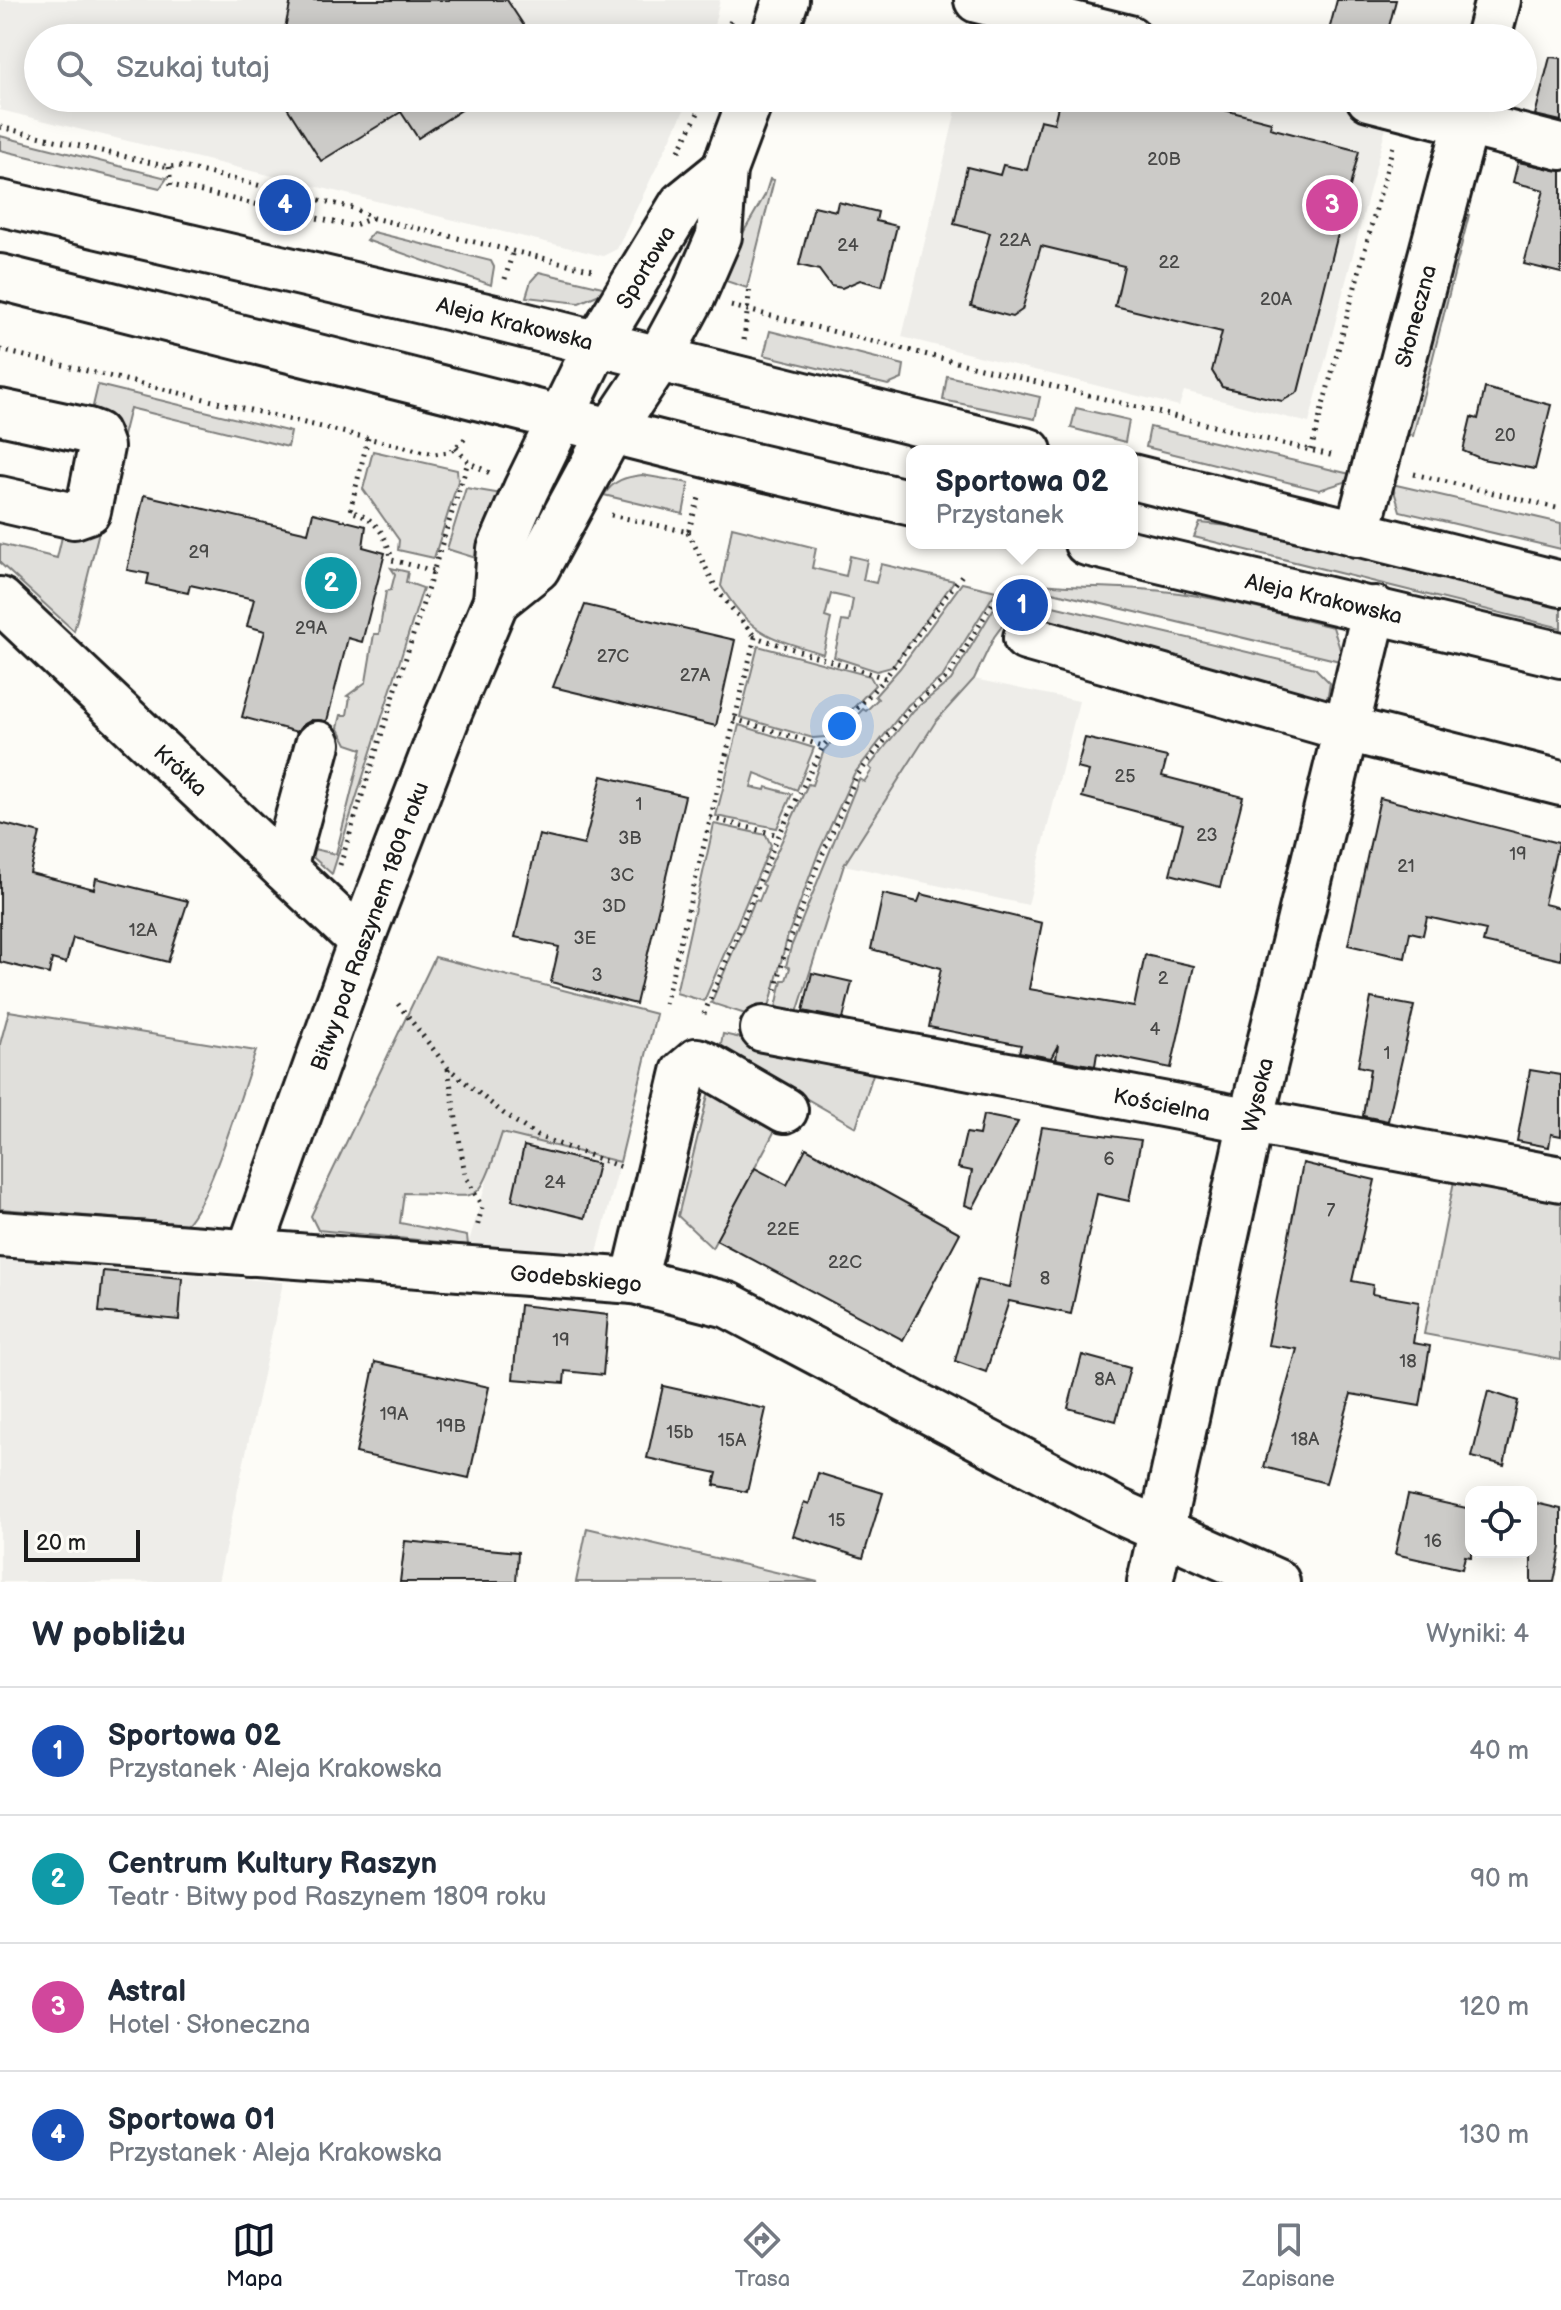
<!DOCTYPE html>
<html lang="pl">
<meta charset="utf-8">
<style>
:root{--surface:#fff;--page:#f2f2f3;--text:#1f2937;--muted:#747a83;--line:#e0e1e3;--accent:#111827}
body{margin:0;font-family:"Balsamiq Sans",sans-serif;background:var(--page);color:var(--text)}
.controls{position:absolute;right:24px;bottom:24px;display:grid;overflow:hidden;border-radius:16px;box-shadow:0 4px 20px #0003}
.controls button{width:72px;height:72px;display:grid;place-items:center;padding:0;border:0;border-bottom:2px solid var(--line);background:var(--surface);color:var(--text);font:40px sans-serif}
.scale{position:absolute;left:24px;bottom:20px;width:116px;box-sizing:border-box;padding-left:8px;border:4px solid #1c1c1c;border-top:0;font-size:22px;line-height:28px;white-space:nowrap;color:#1c1c1c;-webkit-text-stroke:6px #fdfcf7;paint-order:stroke}
.you{position:absolute;left:842px;top:726px;width:28px;height:28px;margin:-20px;border:6px solid #fff;border-radius:50%;background:#1a73e8;box-shadow:0 0 0 12px #1a73e833}
.badge{display:grid;place-items:center;width:52px;height:52px;border-radius:50%;background:var(--accent);color:#fff;font-size:26px;font-weight:700}
.pin{position:absolute;translate:-50% -50%;border:4px solid #fff;box-shadow:0 2px 8px #0006}
.popup{position:absolute;left:906px;top:445px;width:232px;height:104px;box-sizing:border-box;display:grid;place-content:center;border-radius:16px;background:var(--surface);filter:drop-shadow(0 2px 6px #0005);font-size:26px;white-space:nowrap;color:var(--muted)}
.popup b{font-size:30px;color:var(--text)}
.popup::after{content:'';position:absolute;left:50%;top:100%;margin-left:-16px;border:16px solid transparent;border-top-color:var(--surface)}
.list{margin:0;padding:0;list-style:none}
h2{display:flex;justify-content:space-between;align-items:center;height:104px;margin:0;padding:0 32px;font-size:34px}
h2 small{font-size:26px;font-weight:400;color:var(--muted)}
.list li{display:grid;grid-template-columns:52px 1fr auto;gap:24px;align-items:center;box-sizing:border-box;height:128px;padding:0 32px;border-top:2px solid var(--line)}
.list b{display:block;font-size:30px;white-space:nowrap}
.list p{margin:0;font-size:26px;white-space:nowrap;color:var(--muted)}
.list em{font-size:26px;font-style:normal;color:var(--muted)}
.icon{flex:none;width:44px;height:44px;fill:none;stroke:currentColor;stroke-width:2;stroke-linecap:round;stroke-linejoin:round}
.map{position:relative;flex:none;width:1561px;height:1582px;overflow:hidden}
.search{position:absolute;background:var(--surface);box-shadow:0 4px 20px #0003;left:24px;right:24px;top:24px;height:88px;display:flex;align-items:center;gap:20px;box-sizing:border-box;padding:0 28px;border-radius:44px;color:var(--muted);font-size:30px}
.sheet{height:616px;background:var(--surface)}
nav{display:flex;justify-content:space-around;align-items:center;box-sizing:border-box;height:112px;border-top:2px solid var(--line);background:var(--surface);font-size:22px;color:var(--muted)}
nav a{display:grid;justify-items:center;gap:4px}
nav .on{color:var(--accent)}
.map>svg:first-child{display:block}
</style>
<div class="map">
<svg width="1561" height="1582" viewBox="0 0 1561 1582">
<rect width="100%" height="100%" fill="#fdfcf7"/>
<filter id="ink" filterUnits="userSpaceOnUse"><feTurbulence type="fractalNoise" baseFrequency=".0125" numOctaves="2"/><feDisplacementMap in="SourceGraphic" scale="16" xChannelSelector="R" yChannelSelector="G"/><feConvolveMatrix kernelMatrix="1 2 1 2 8 2 1 2 1" color-interpolation-filters="sRGB"/></filter>
<g filter="url(#ink)">
<g fill="#eeede9">
<path d="M0 0H720L711 38H38V98H690L617 249 603 256 0 110Z"/>
<path d="M978 16 1067 38H973Z"/>
<path d="M959 98H1313L1389 116 1309 423 1184 391 1179 406 902 337Z"/>
<path d="M974 679 1079 701 1028 905 844 865 936 720Z"/>
<path d="M501 1133 620 1162 597 1253 468 1245Z"/>
<path d="M0 1259 283 1282 218 1582H0Z"/>
</g>
<g fill="#e0dfdb" stroke="#7e7e7c" stroke-width="2">
<path d="M0 136 167 178 160 188 0 150Z"/>
<path d="M770 179 774 180 747 288 717 278 765 195Z"/>
<path d="M1458 212 1469 215 1413 436 1402 433Z"/>
<path d="M373 232 491 261 494 267 491 285 366 240Z"/>
<path d="M539 272 611 289 579 303 526 297 531 281Z"/>
<path d="M770 331 904 365 902 379 888 385 764 355Z"/>
<path d="M947 376 1040 397 1035 419 943 400Z"/>
<path d="M98 385 291 432 288 447 130 408 74 631 0 563V544L57 558Z"/>
<path d="M1076 408 1129 420 1125 442 1071 428Z"/>
<path d="M1150 427 1350 474 1345 482 1319 490 1146 447Z"/>
<path d="M373 451 457 470 458 481 434 558 398 550 399 540 363 489Z"/>
<path d="M642 475 689 483 683 514 604 495C614 480 625 477 642 475Z"/>
<path d="M1392 484 1561 523V549L1400 511Z"/>
<path d="M466 488 508 495 479 559 447 549Z"/>
<path d="M1200 523 1240 527 1561 604V628L1194 537Z"/>
<path d="M732 527 816 548 812 568 846 576 850 556 867 560 863 580 876 583 881 564 954 581 892 667 877 671 834 657 842 621 849 622 853 599 831 594 825 617 831 619 823 654C769 637 752 636 721 586Z"/>
<path d="M391 568 408 572 406 582 423 588 332 874 307 852 309 848 336 854 362 749 347 744 338 727 341 715H347L350 697 347 696 366 682 374 634H379L386 591 391 590 395 574Z"/>
<path d="M1024 582C1063 588 1101 586 1140 589 1206 593 1270 612 1333 627L1344 662 1023 585Z"/>
<path d="M962 583 996 591 943 676 908 705 854 774 818 854 788 935 768 1011 761 1019 711 1003 755 900 759 901 765 886 762 884 808 784 812 785 824 750 863 709 866 711 878 699 875 696 900 668Z"/>
<path d="M1003 593 1016 596 1014 610 1033 614 1036 602 1315 668 1330 683 1327 700 1316 705 1297 692 1010 615 994 637 974 679 936 721 844 865 796 1016 775 1012 782 980H786L790 968 786 966 791 947 859 779 864 782 872 770 869 767 914 710 951 680Z"/>
<path d="M758 646 870 676 875 685 826 737 813 738 740 717Z"/>
<path d="M739 725 814 748 797 790 755 773 751 787 765 790 766 787 792 794 777 828 716 816Z"/>
<path d="M714 824 766 835 771 845 704 1001 676 993Z"/>
<path d="M435 957 656 1014 620 1162 502 1133C475 1216 483 1193 404 1193L400 1223 467 1236 468 1245 318 1230 311 1216Z"/>
<path d="M9 1011 256 1051C242 1090 211 1199 186 1224L0 1209V1044Z"/>
<path d="M723 1034 875 1068 856 1127 720 1049Z"/>
<path d="M709 1091 779 1123 712 1248 678 1216Z"/>
<path d="M1455 1176 1561 1196V1360L1424 1334Z"/>
<path d="M587 1528 818 1582H576Z"/>
</g>
<g fill="#cccbc8" stroke="#1c1c1c" stroke-width="2">
<path d="M291 0H507L532 38H283Z"/>
<path d="M1337 0H1396L1386 38H1327Z"/>
<path d="M1550 57 1561 58V121L1535 115Z"/>
<path d="M281 98H480L418 138 401 112 321 161Z"/>
<path d="M1060 98H1178L1271 122 1270 128 1359 151 1298 392 1282 401 1222 387 1212 371 1222 332 1115 306 1124 266 1041 246 1022 310 1012 317 971 306 990 233 954 224 967 167 1000 175 1003 165 1027 170 1040 120 1054 123Z"/>
<path d="M1518 162 1561 171V273L1524 264 1544 190 1513 182Z"/>
<path d="M838 202 878 212 876 221 897 226 882 286 860 280 842 288 831 286 819 270 799 265 814 206 836 211Z"/>
<path d="M1485 388 1551 405 1535 469 1482 459 1463 451 1471 417 1478 419Z"/>
<path d="M144 495 308 533 313 513 366 526 363 547 385 553 362 642 348 638 327 721 311 720 297 732 242 717 265 631 247 626 254 599 190 585 188 593 147 584 149 574 127 570Z"/>
<path d="M585 605 735 640 716 726 553 687Z"/>
<path d="M1085 738 1167 757 1162 776 1243 797 1220 887 1170 874 1183 824 1082 797 1089 771 1077 768Z"/>
<path d="M602 776 685 796 636 1004 551 982 559 947 515 937 539 835 584 845Z"/>
<path d="M1380 798 1558 843 1544 904 1561 908V960L1483 942 1486 930 1427 917 1423 935 1410 932 1405 958 1348 945Z"/>
<path d="M0 823 40 833 30 873 94 889 96 878 188 901 168 962 73 938 66 963 52 959 49 974 0 962Z"/>
<path d="M883 894 918 902 921 894 1042 923 1029 989 1134 1007 1145 955 1194 966 1171 1068 1097 1053 1095 1066 1056 1059 1058 1045 1051 1058 1019 1052 1021 1045 929 1027 941 968 871 949Z"/>
<path d="M812 973 852 982 843 1019 803 1011Z"/>
<path d="M1371 998 1414 1006 1388 1121 1363 1116 1370 1069 1358 1066Z"/>
<path d="M1530 1070 1561 1075V1136L1551 1134 1549 1147 1517 1141Z"/>
<path d="M983 1115 1018 1122 973 1208 965 1205 972 1171 958 1168 966 1133 979 1135Z"/>
<path d="M1042 1127 1141 1140 1129 1201 1097 1194 1071 1314 1009 1301 986 1372 955 1361 977 1280 1010 1287Z"/>
<path d="M524 1146 598 1164 585 1218 512 1200Z"/>
<path d="M806 1148 960 1233 903 1340 716 1240 755 1168 787 1185Z"/>
<path d="M1303 1163 1375 1180 1352 1281 1373 1285 1372 1294 1419 1302 1413 1343 1430 1346 1420 1406 1351 1394 1326 1483 1264 1467 1297 1349 1268 1345Z"/>
<path d="M103 1271 182 1278 179 1320 99 1312Z"/>
<path d="M520 1305 608 1315 603 1375 565 1371 564 1383 513 1379Z"/>
<path d="M1082 1355 1130 1368 1116 1421 1068 1408Z"/>
<path d="M375 1362 489 1387 469 1478 356 1453Z"/>
<path d="M663 1386 766 1409 747 1492 714 1485 717 1473 647 1458Z"/>
<path d="M1488 1391 1518 1401 1504 1465 1472 1457Z"/>
<path d="M818 1473 883 1493 863 1558 793 1536 804 1502 809 1504Z"/>
<path d="M1408 1495 1471 1509V1557L1465 1556 1462 1569 1395 1554Z"/>
<path d="M1531 1502 1561 1509V1547L1554 1582H1531Z"/>
<path d="M405 1541 518 1552 516 1582H400Z"/>
</g>
<g fill="none" stroke-linecap="round" stroke-linejoin="round">
<defs>
<g id="minor">
<path d="M977 0 1129 38"/>
<path d="M773 38 786 0"/>
<path d="M1488 38 1498 0"/>
<path d="M1369 98 1561 147"/>
<path d="M0 412 88 431 96 434 101 447 88 511 74 516 0 499"/>
<path d="M1357 534 1473 98"/>
<path d="M0 600 361 941"/>
<path d="M496 601 537 568 611 431 659 359 693 296 719 236 724 170 751 98"/>
<path d="M1026 638 1347 729 1561 783"/>
<path d="M284 868 318 744"/>
<path d="M763 1029 1561 1179"/>
<path d="M0 1234 634 1281 728 1305 1118 1511 1277 1582"/>
<path d="M249 1253 361 941 448 715 496 601 500 549 526 489 597 344 682 204 724 170"/>
<path d="M634 1281 684 1072 697 1061 705 1064 785 1110"/>
<path d="M1150 1582 1251 1121 1375 609"/>
</g>
<g id="major">
<path d="M0 203 495 318 1029 451"/>
<path d="M0 277 711 456 912 503"/>
<path d="M1132 477 1561 584"/>
<path d="M1087 543 1561 655"/>
</g>
</defs>
<use href="#minor" stroke="#1c1c1c" stroke-width="50"/>
<use href="#major" stroke="#1c1c1c" stroke-width="50"/>
<g stroke="#1c1c1c" stroke-width="5" stroke-dasharray="2 6" stroke-linecap="butt">
<path d="M725 38 731 20"/>
<path d="M0 127 169 167 179 166 353 208 373 218 593 270"/>
<path d="M679 151 698 113"/>
<path d="M169 167 171 185 352 226 372 218"/>
<path d="M505 279 513 251"/>
<path d="M731 306 1334 456"/>
<path d="M744 340 750 286"/>
<path d="M0 350 434 454 450 452 468 436"/>
<path d="M368 438 350 511C376 519 385 532 392 560L434 571"/>
<path d="M456 448 468 462 490 473"/>
<path d="M1311 450 1393 146"/>
<path d="M1414 474 1561 509"/>
<path d="M611 515 688 532 700 495"/>
<path d="M688 532 717 590 755 637"/>
<path d="M734 719 823 746"/>
<path d="M710 818 779 835"/>
<path d="M340 865 468 462"/>
<path d="M776 990 784 956 817 867 856 777 911 707 948 677 1003 586"/>
<path d="M398 1004 448 1068 503 1113 537 1136 621 1167"/>
<path d="M665 1004 755 637 885 678 962 575"/>
<path d="M704 1014 777 839 823 746 885 678"/>
<path d="M448 1069 465 1175 482 1207 477 1228"/>
</g>
<use href="#minor" stroke="#fdfcf7" stroke-width="44"/>
<use href="#major" stroke="#fdfcf7" stroke-width="44"/>
</g>
</g>
<g text-anchor="middle" stroke-width="6" stroke-linejoin="round" paint-order="stroke">
<g font-size="18" fill="#484847">
<text x="1164" y="165">20B</text>
<text x="1015" y="246">22A</text>
<text x="848" y="251">24</text>
<text x="1169" y="268">22</text>
<text x="1276" y="305">20A</text>
<text x="1505" y="441">20</text>
<text x="199" y="558">29</text>
<text x="311" y="634">29A</text>
<text x="613" y="662">27C</text>
<text x="695" y="681">27A</text>
<text x="1125" y="782">25</text>
<text x="639" y="810">1</text>
<text x="1207" y="841">23</text>
<text x="630" y="844">3B</text>
<text x="1518" y="860">19</text>
<text x="1406" y="872">21</text>
<text x="622" y="881">3C</text>
<text x="614" y="912">3D</text>
<text x="143" y="936">12A</text>
<text x="585" y="944">3E</text>
<text x="597" y="981">3</text>
<text x="1163" y="984">2</text>
<text x="1155" y="1035">4</text>
<text x="1387" y="1059">1</text>
<text x="1109" y="1165">6</text>
<text x="555" y="1188">24</text>
<text x="1331" y="1216">7</text>
<text x="783" y="1235">22E</text>
<text x="845" y="1268">22C</text>
<text x="1045" y="1284">8</text>
<text x="561" y="1346">19</text>
<text x="1408" y="1367">18</text>
<text x="1105" y="1385">8A</text>
<text x="394" y="1420">19A</text>
<text x="451" y="1432">19B</text>
<text x="680" y="1438">15b</text>
<text x="1305" y="1445">18A</text>
<text x="732" y="1446">15A</text>
<text x="837" y="1526">15</text>
<text x="1433" y="1547">16</text>
</g>
<g font-size="22" fill="#1c1c1c" stroke="#fdfcf7">
<text transform="translate(645 267) rotate(-59)" y="8">Sportowa</text>
<text transform="translate(1415 316) rotate(-75)" y="8">Słoneczna</text>
<text transform="translate(515 323) rotate(14)" y="8">Aleja Krakowska</text>
<text transform="translate(1324 598) rotate(13)" y="8">Aleja Krakowska</text>
<text transform="translate(181 770) rotate(43)" y="8">Krótka</text>
<text transform="translate(369 926) rotate(-70)" y="8">Bitwy pod Raszynem 1809 roku</text>
<text transform="translate(1257 1095) rotate(-77)" y="8">Wysoka</text>
<text transform="translate(1162 1104) rotate(11)" y="8">Kościelna</text>
<text transform="translate(576 1278) rotate(5)" y="8">Godebskiego</text>
</g>
</g>
</svg>
<div class="controls">
<button><svg class="icon" aria-label="locate" viewBox="0 0 24 24"><circle cx="12" cy="12" r="6"/><path d="M12 2v4M12 18v4M2 12h4M18 12h4"/></svg></button>
</div>
<div class="scale">20 m</div>
<div class="you"></div>
<div class="pin badge" style="left:1022px;top:605px;background:#1a4fb4">1</div>
<div class="popup"><b>Sportowa 02</b>Przystanek</div>
<div class="pin badge" style="left:331px;top:583px;background:#0f9aa8">2</div>
<div class="pin badge" style="left:1332px;top:205px;background:#d1479c">3</div>
<div class="pin badge" style="left:285px;top:205px;background:#1a4fb4">4</div>
<div class="search"><svg class="icon" aria-label="search" viewBox="0 0 24 24"><circle cx="10" cy="10" r="6"/><path d="M15 15l6 6"/></svg>Szukaj tutaj</div>
</div>
<section class="sheet">
<h2>W pobliżu<small>Wyniki: 4</small></h2>
<ul class="list">
<li><span class="badge" style="background:#1a4fb4">1</span><div><b>Sportowa 02</b><p>Przystanek · Aleja Krakowska</p></div><em>40 m</em></li>
<li><span class="badge" style="background:#0f9aa8">2</span><div><b>Centrum Kultury Raszyn</b><p>Teatr · Bitwy pod Raszynem 1809 roku</p></div><em>90 m</em></li>
<li><span class="badge" style="background:#d1479c">3</span><div><b>Astral</b><p>Hotel · Słoneczna</p></div><em>120 m</em></li>
<li><span class="badge" style="background:#1a4fb4">4</span><div><b>Sportowa 01</b><p>Przystanek · Aleja Krakowska</p></div><em>130 m</em></li>
</ul>
</section>
<nav>
<a class="on"><svg class="icon" aria-label="map" viewBox="0 0 24 24"><path d="M3 6l6-2 6 2 6-2v14l-6 2-6-2-6 2zM9 4v14M15 6v14"/></svg>Mapa</a>
<a><svg class="icon" aria-label="directions" viewBox="0 0 24 24"><path d="M12 3l9 9-9 9-9-9zM9 14v-3h6M13 9l2 2-2 2"/></svg>Trasa</a>
<a><svg class="icon" aria-label="saved" viewBox="0 0 24 24"><path d="M7 4h10v16l-5-4-5 4z"/></svg>Zapisane</a>
</nav>
